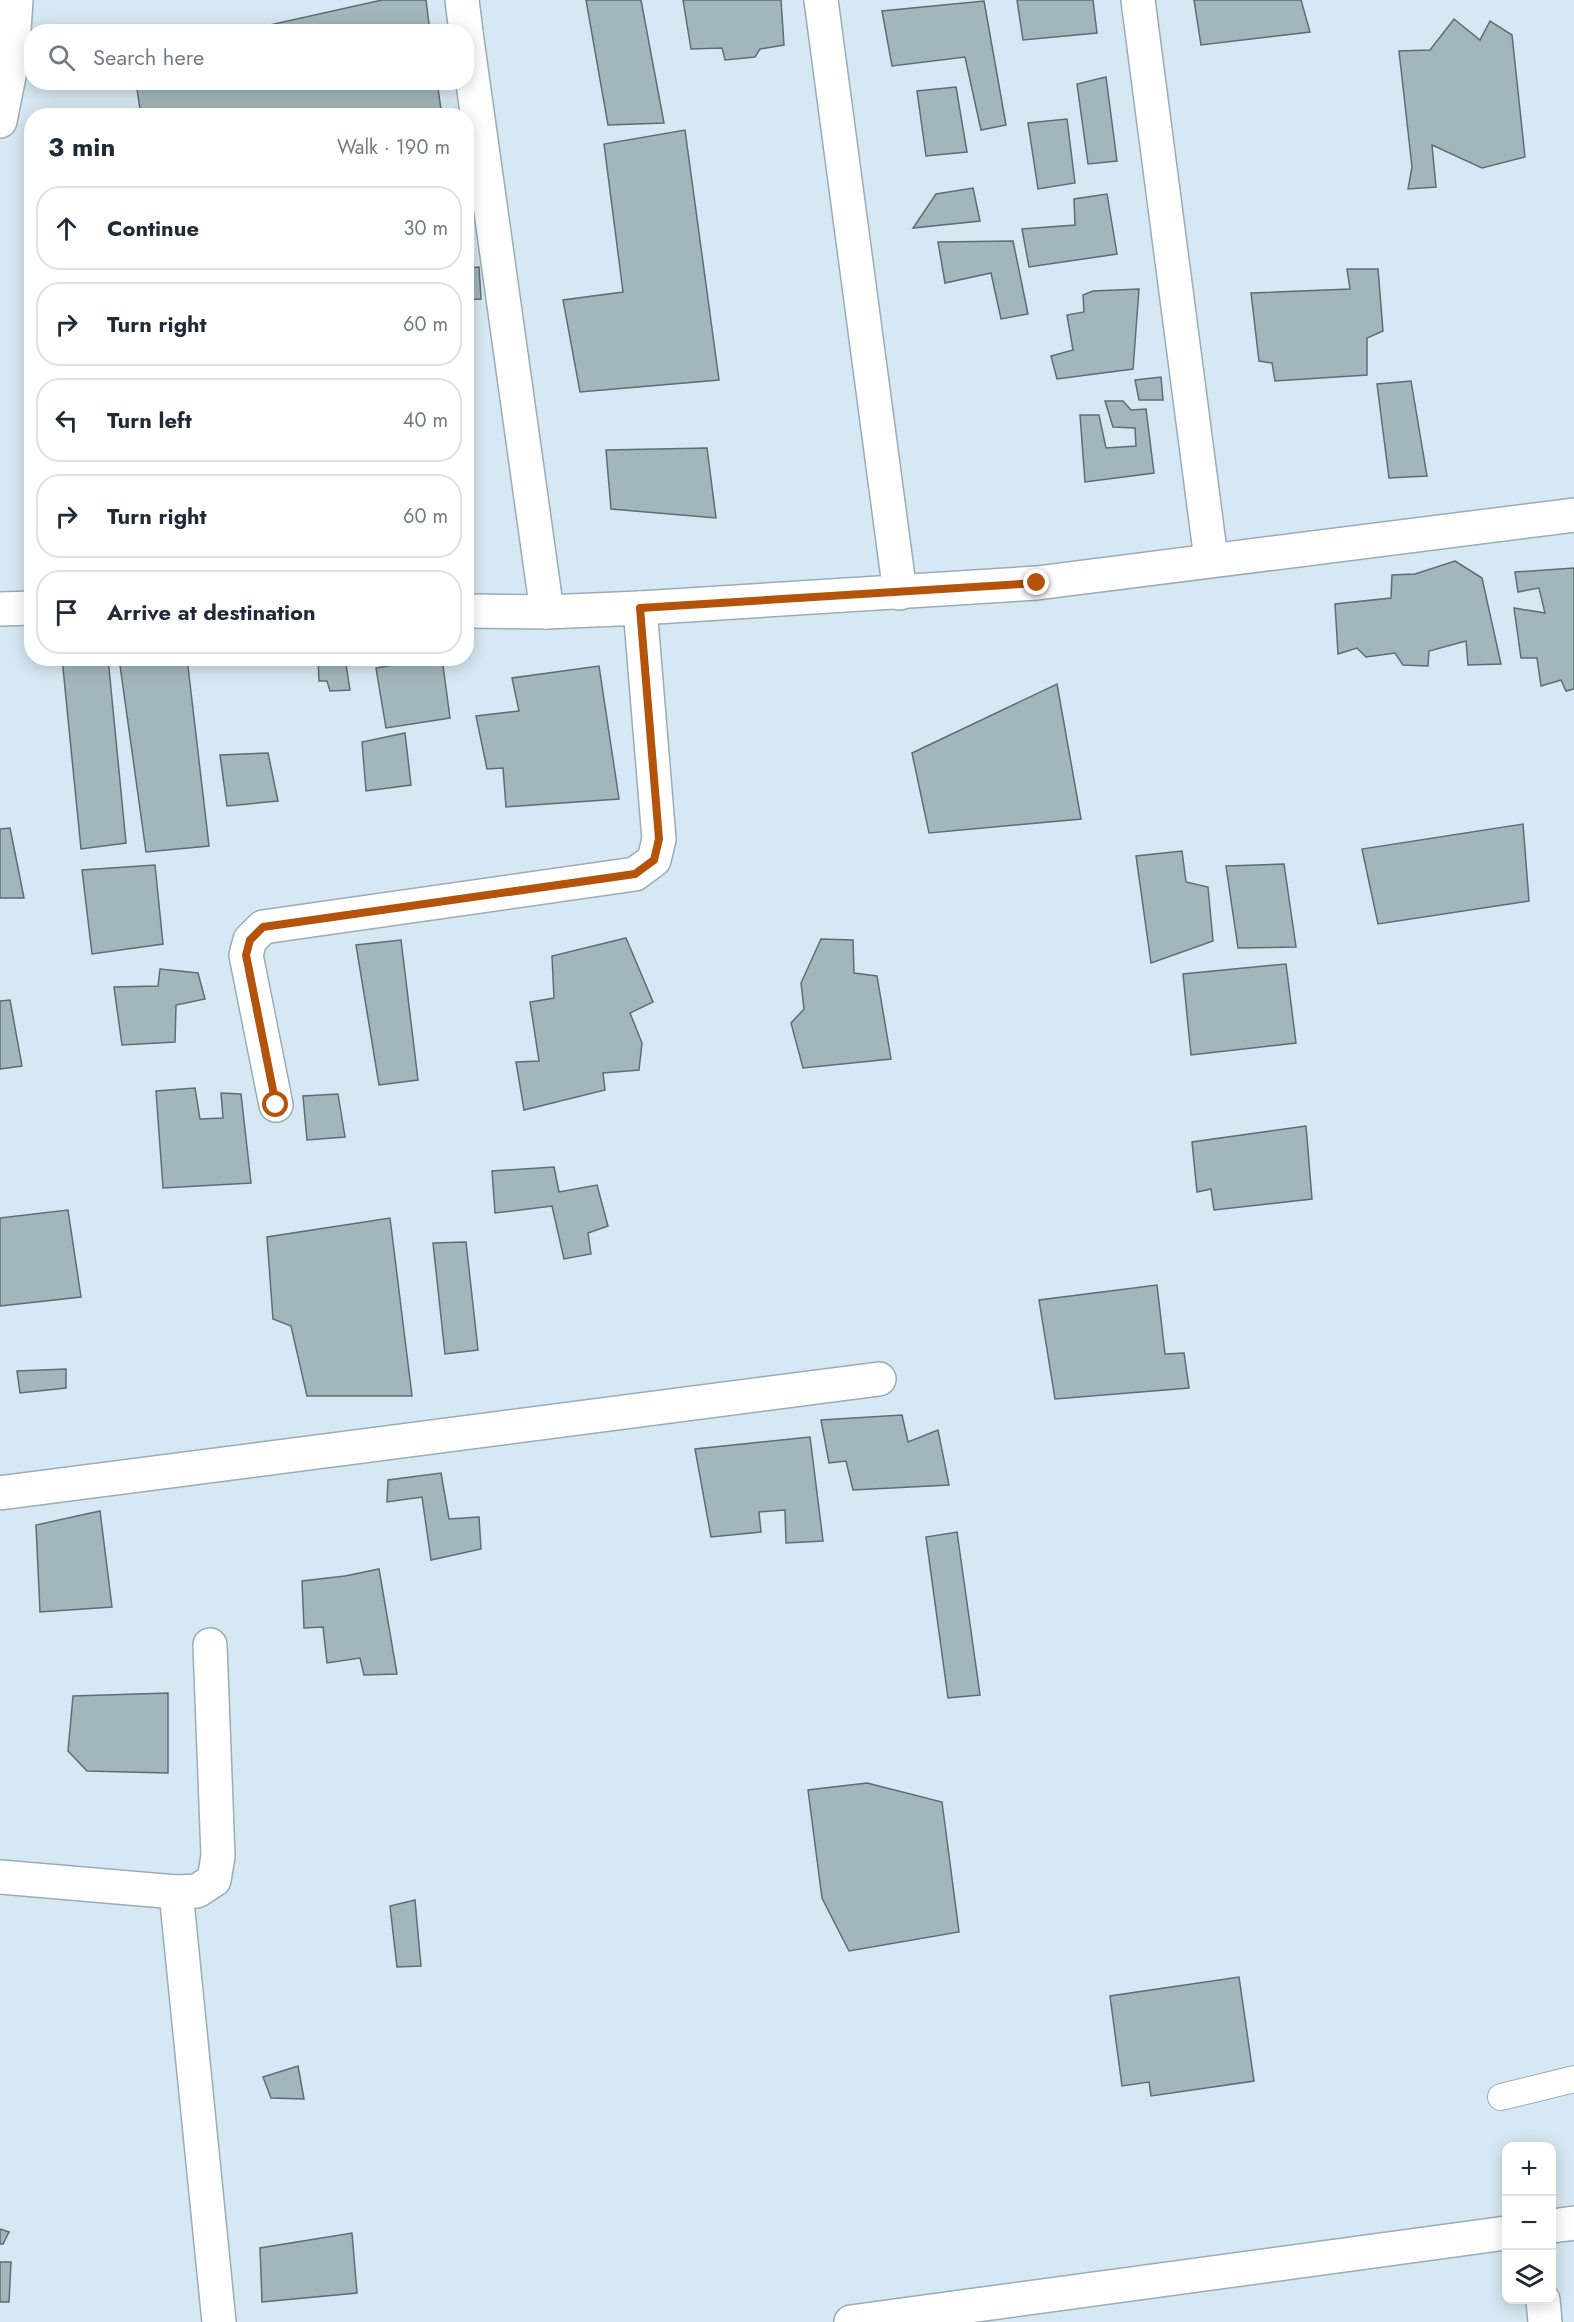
<!DOCTYPE html>
<meta charset="utf-8">
<style>
:root{--surface:#fff;--page:#f6f6f7;--text:#1f2937;--muted:#747a83;--line:#e0e1e3}
body{margin:0;font-family:Jost,sans-serif;background:var(--page);color:var(--text)}
.controls{position:absolute;right:18px;bottom:18px;display:grid;overflow:hidden;border-radius:12px;box-shadow:0 3px 15px #0003}
.controls button{width:54px;height:54px;display:grid;place-items:center;padding:0;border:0;border-bottom:2px solid var(--line);background:var(--surface);color:var(--text);font:30px sans-serif}
.stop{position:absolute;width:18px;height:18px;margin:-14px;border:4px solid #b45309;border-radius:50%;background:#fff}
.stop.end{background:#b45309;border-color:#fff;box-shadow:0 2px 6px #0008}
.list{margin:0;padding:0;list-style:none}
h2{display:flex;justify-content:space-between;align-items:center;height:78px;margin:0;padding:0 24px;font-size:26px}
h2 small{font-size:20px;font-weight:400;color:var(--muted)}
.list li{display:grid;grid-template-columns:39px 1fr auto;gap:18px;align-items:center;box-sizing:border-box;height:84px;margin:0 12px 12px;padding:0 12px;border:2px solid var(--line);border-radius:24px}
.list b{display:block;font-size:22px;white-space:nowrap}
.list em{font-size:20px;font-style:normal;color:var(--muted)}
.icon{flex:none;width:33px;height:33px;fill:none;stroke:currentColor;stroke-width:2;stroke-linecap:round;stroke-linejoin:round}
.map{position:relative;flex:none;width:1574px;height:2322px;overflow:hidden}
.search{position:absolute;background:var(--surface);box-shadow:0 3px 15px #0003;left:24px;top:24px;width:450px;height:66px;display:flex;align-items:center;gap:15px;box-sizing:border-box;padding:0 21px;border-radius:24px;color:var(--muted);font-size:22px}
.panel{position:absolute;background:var(--surface);box-shadow:0 3px 15px #0003;left:24px;top:108px;width:450px;height:558px;border-radius:24px}
.map>svg:first-child{display:block}
</style>
<div class="map">
<svg width="1574" height="2322" viewBox="0 0 1574 2322">
<rect width="100%" height="100%" fill="#d6e8f3"/>
<g fill="#a2b7bb" stroke="#5c6f73" stroke-width="1.5">
<path d="M382 0H426L430 32H238Z"/>
<path d="M586 0H641L664 123 608 125Z"/>
<path d="M683 0H781L784 45 760 49 755 57 725 60 722 48 691 49Z"/>
<path d="M1017 0H1093L1097 33 1023 40Z"/>
<path d="M1194 0H1301L1310 32 1201 45Z"/>
<path d="M984 1 1006 125 981 130 965 57 892 66 882 11Z"/>
<path d="M1454 19 1480 40 1490 21 1512 35 1525 157 1482 168 1432 145 1436 187 1408 189 1412 167 1399 51 1430 50Z"/>
<path d="M1106 77 1117 161 1088 164 1077 84Z"/>
<path d="M136 82H437L442 116H141Z"/>
<path d="M956 87 967 152 926 156 917 91Z"/>
<path d="M1067 119 1075 183 1038 189 1028 123Z"/>
<path d="M685 130 719 380 580 392 563 300 623 292 604 144Z"/>
<path d="M973 188 980 221 913 228 936 194Z"/>
<path d="M1107 194 1117 254 1029 267 1022 229 1075 225 1074 199Z"/>
<path d="M1013 241 1028 314 1001 319 991 273 945 283 938 242Z"/>
<path d="M479 267 481 299 466 300V268Z"/>
<path d="M1347 269H1378L1383 331 1367 338V375L1275 381 1272 363 1259 361 1251 293 1350 289Z"/>
<path d="M1139 289 1133 369 1057 379 1051 356 1073 350 1067 315 1084 312 1083 295 1093 291Z"/>
<path d="M1161 377 1163 400H1139L1135 380Z"/>
<path d="M1411 381 1427 476 1389 478 1377 384Z"/>
<path d="M1105 401H1123L1131 410 1146 409 1154 473 1085 482 1080 415H1099L1106 448 1136 446 1135 428 1113 427Z"/>
<path d="M707 448 716 518 611 509 606 450Z"/>
<path d="M1455 561 1482 578 1501 664 1468 665 1466 641 1429 651 1428 666 1403 665 1395 653 1366 657 1357 648 1338 654 1335 604 1391 598 1392 575 1415 574Z"/>
<path d="M1574 568V689L1566 691 1561 680 1541 686 1537 658H1521L1514 608 1545 613 1539 588 1518 592 1515 572Z"/>
<path d="M62 658H108L126 843 81 849Z"/>
<path d="M119 658H187L209 846 146 852Z"/>
<path d="M318 658H345L350 690 330 691 327 681H319Z"/>
<path d="M430 658H442L450 718 386 728 376 668Z"/>
<path d="M599 666 619 799 506 807 503 768 487 769 476 716 519 711 512 678Z"/>
<path d="M1057 684 1081 819 929 833 912 753Z"/>
<path d="M405 733 411 785 366 791 362 742Z"/>
<path d="M268 753 278 801 227 806 220 755Z"/>
<path d="M1523 824 1529 901 1378 924 1362 849Z"/>
<path d="M10 828 24 898H0V829Z"/>
<path d="M1182 851 1186 882 1208 887 1213 941 1151 963 1136 856Z"/>
<path d="M1284 864 1296 947 1238 948 1226 866Z"/>
<path d="M155 865 163 944 92 954 82 870Z"/>
<path d="M626 938 653 1002 630 1013 642 1043 639 1070 603 1073 605 1090 524 1110 516 1062 539 1061 530 1002 554 998 552 956Z"/>
<path d="M821 939 853 940 854 973 877 976 891 1059 803 1068 791 1023 804 1009 801 983Z"/>
<path d="M401 940 418 1080 379 1085 356 945Z"/>
<path d="M1286 964 1296 1043 1191 1055 1183 974Z"/>
<path d="M160 969 198 973 205 999 176 1005 175 1042 122 1045 114 987 158 986Z"/>
<path d="M10 1000 22 1066 0 1069V1001Z"/>
<path d="M195 1088 200 1119 223 1118 221 1093 241 1094 251 1183 163 1188 156 1091Z"/>
<path d="M338 1094 345 1137 307 1140 303 1096Z"/>
<path d="M1306 1126 1312 1199 1214 1210 1211 1189 1197 1192 1192 1142Z"/>
<path d="M554 1167 559 1192 597 1185 608 1226 588 1233 591 1254 564 1259 552 1206 495 1213 492 1171Z"/>
<path d="M68 1210 81 1297 0 1306V1218Z"/>
<path d="M390 1218 412 1396H307L291 1326 273 1319 267 1237Z"/>
<path d="M466 1242 478 1350 445 1354 433 1243Z"/>
<path d="M1157 1285 1165 1354 1184 1353 1189 1388 1055 1399 1039 1300Z"/>
<path d="M66 1369V1388L20 1393 17 1371Z"/>
<path d="M902 1415 908 1442 938 1430 949 1485 853 1490 846 1461 829 1463 821 1420Z"/>
<path d="M810 1437 823 1541 786 1543 785 1510 759 1512 761 1532 711 1537 695 1449Z"/>
<path d="M441 1473 449 1519 479 1517 481 1549 431 1560 422 1497 387 1502 388 1480Z"/>
<path d="M100 1511 112 1607 40 1612 36 1525Z"/>
<path d="M957 1532 980 1695 948 1698 926 1537Z"/>
<path d="M379 1569 397 1674 364 1675 360 1658 327 1663 323 1627 304 1628 302 1581 345 1576Z"/>
<path d="M168 1693V1773L87 1771 68 1751 73 1696Z"/>
<path d="M867 1783 942 1802 959 1932 849 1951 822 1898 808 1790Z"/>
<path d="M415 1900 421 1966 397 1967 390 1906Z"/>
<path d="M1239 1977 1254 2081 1151 2096 1149 2082 1122 2086 1110 1996Z"/>
<path d="M298 2066 304 2099 271 2098 263 2077Z"/>
<path d="M0 2229 9 2232 3 2244H0Z"/>
<path d="M352 2233 357 2293 262 2302 260 2248Z"/>
<path d="M0 2262H11L9 2302H0Z"/>
</g>
<g fill="none" stroke-linecap="round" stroke-linejoin="round">
<defs>
<path id="service" d="M1501 2097 1574 2079"/>
<g id="minor">
<path d="M462 0 466 32"/>
<path d="M821 0 900 593"/>
<path d="M1138 0 1211 559"/>
<path d="M466 33 547 612"/>
<path d="M0 609 32 608"/>
<path d="M466 611 547 612 640 608 1037 583 1574 515"/>
<path d="M276 1105 246 955 250 940 263 927 635 874 654 860 659 839 640 608"/>
<path d="M0 1493 879 1379"/>
<path d="M0 1877 176 1892 197 1891 214 1880 218 1856 210 1645"/>
<path d="M176 1892 219 2322"/>
<path d="M1543 2300 1545 2322"/>
</g>
<g id="tertiary">
<path d="M1552 2226 1574 2223"/>
<path d="M851 2322 1506 2233"/>
</g>
<path id="primary" d="M0 121 12 61 16 0"/>
</defs>
<use href="#service" stroke="#9bacb6" stroke-width="28"/>
<use href="#minor" stroke="#9bacb6" stroke-width="36"/>
<use href="#tertiary" stroke="#9bacb6" stroke-width="36"/>
<use href="#primary" stroke="#9bacb6" stroke-width="36"/>
<use href="#service" stroke="#fff" stroke-width="26"/>
<use href="#minor" stroke="#fff" stroke-width="33"/>
<use href="#tertiary" stroke="#fff" stroke-width="33"/>
<use href="#primary" stroke="#fff" stroke-width="33"/>
</g>
<g fill="none" stroke-linecap="round" stroke-linejoin="round">
<path stroke="#b45309" stroke-width="8" d="M276 1105 246 955 250 940 263 927 635 874 654 860 659 839 640 608 1037 583"/>
</g>
</svg>
<div class="controls">
<button>+</button>
<button>−</button>
<button><svg class="icon" aria-label="layers" viewBox="0 0 24 24"><path d="M12 4l9 5-9 5-9-5zM3 14l9 5 9-5"/></svg></button>
</div>
<div class="stop" style="left:276px;top:1105px"></div>
<div class="stop end" style="left:1037px;top:583px"></div>
<div class="search"><svg class="icon" aria-label="search" viewBox="0 0 24 24"><circle cx="10" cy="10" r="6"/><path d="M15 15l6 6"/></svg>Search here</div>
<section class="panel">
<h2>3 min<small>Walk · 190 m</small></h2>
<ul class="list">
<li><svg class="icon" aria-label="ahead" viewBox="0 0 24 24"><path d="M12 20V5M6 11l6-6 6 6"/></svg><div><b>Continue</b></div><em>30 m</em></li>
<li><svg class="icon" aria-label="right" viewBox="0 0 24 24"><path d="M7 20v-9h11M14 6l5 5-5 5"/></svg><div><b>Turn right</b></div><em>60 m</em></li>
<li><svg class="icon" aria-label="left" viewBox="0 0 24 24"><path d="M17 20v-9H6M10 6l-5 5 5 5"/></svg><div><b>Turn left</b></div><em>40 m</em></li>
<li><svg class="icon" aria-label="right" viewBox="0 0 24 24"><path d="M7 20v-9h11M14 6l5 5-5 5"/></svg><div><b>Turn right</b></div><em>60 m</em></li>
<li><svg class="icon" aria-label="arrive" viewBox="0 0 24 24"><path d="M6 21V4h12l-3 4 3 4H6"/></svg><div><b>Arrive at destination</b></div></li>
</ul>
</section>
</div>
